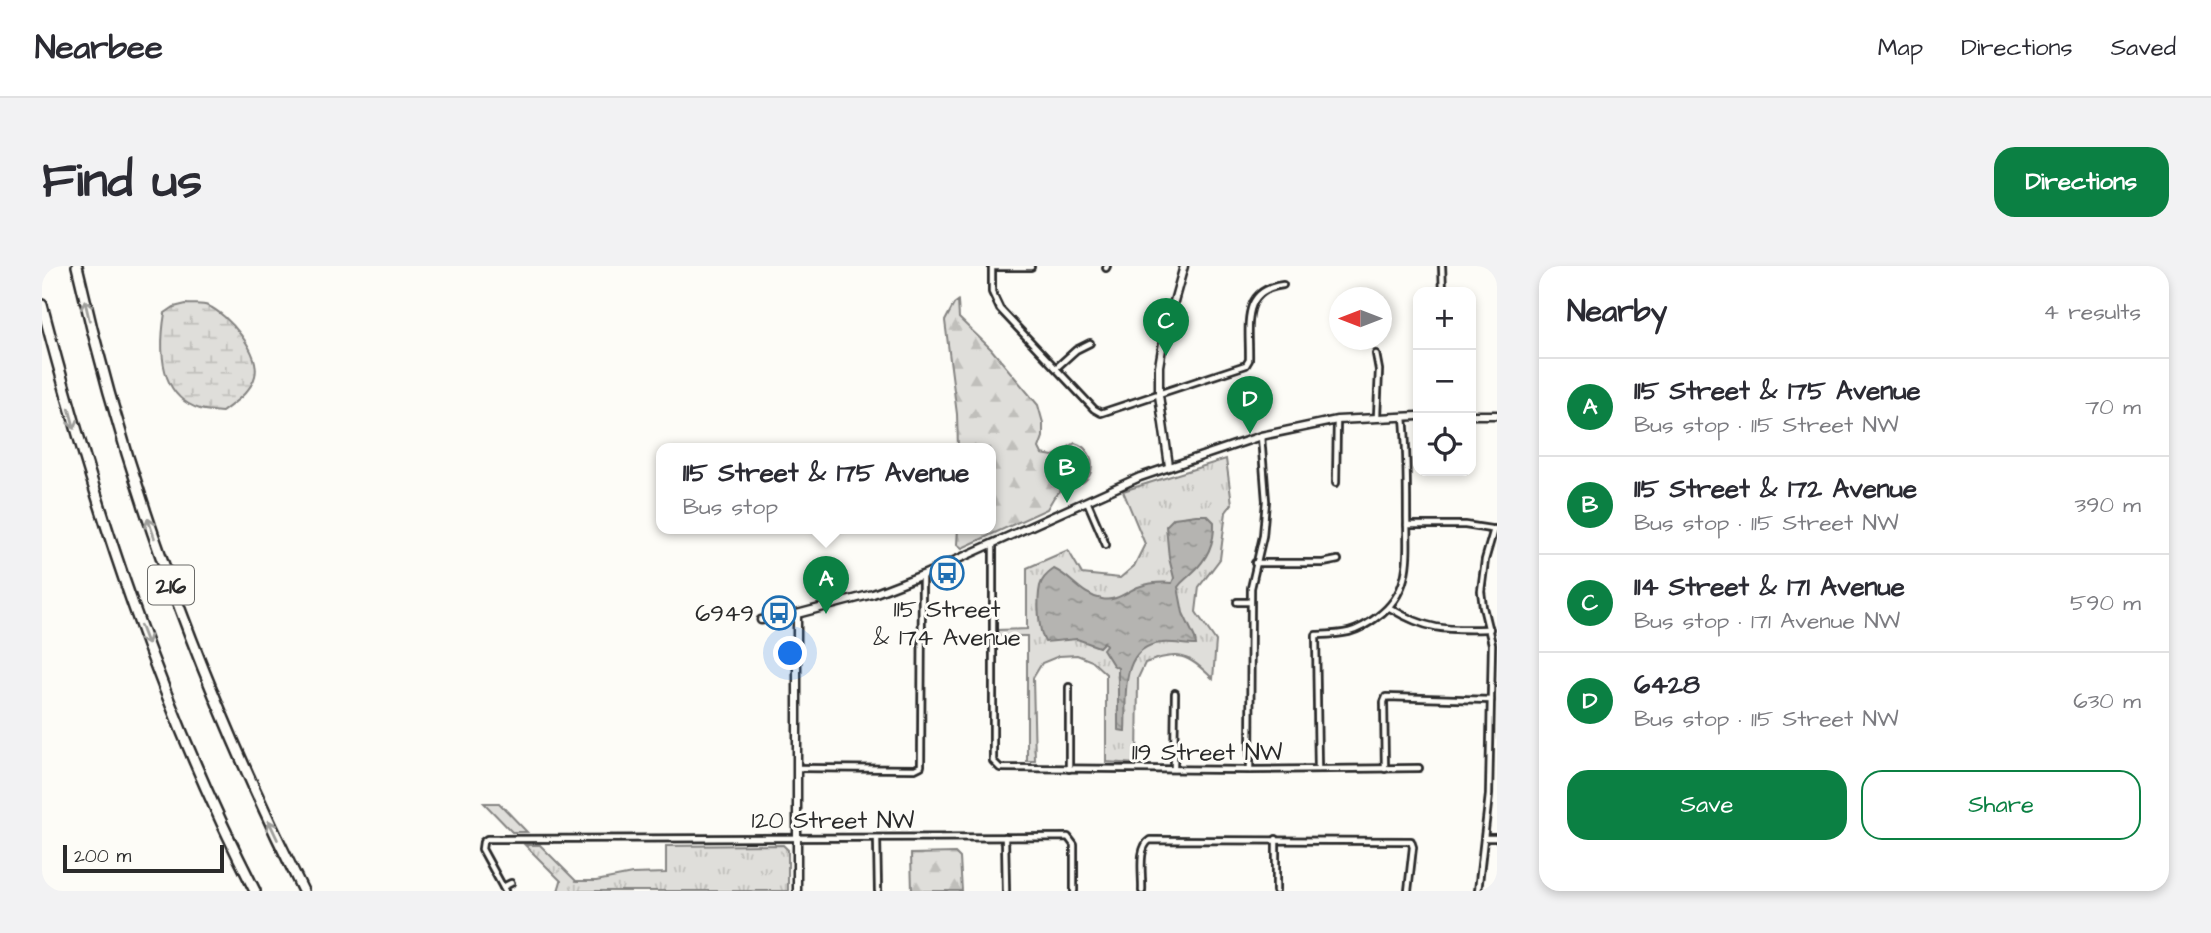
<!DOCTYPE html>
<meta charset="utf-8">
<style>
:root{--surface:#fff;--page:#f2f2f3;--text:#2b2b33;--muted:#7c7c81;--line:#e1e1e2;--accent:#0b8043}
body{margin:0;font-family:"Architects Daughter",sans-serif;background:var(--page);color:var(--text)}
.controls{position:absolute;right:21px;top:21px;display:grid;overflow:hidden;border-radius:14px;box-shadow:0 4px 10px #0003}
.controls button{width:63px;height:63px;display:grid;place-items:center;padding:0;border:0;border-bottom:2px solid var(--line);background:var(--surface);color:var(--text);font:35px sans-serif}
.compass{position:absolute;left:1287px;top:21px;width:63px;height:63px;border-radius:50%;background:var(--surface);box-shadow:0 4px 10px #0003;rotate:270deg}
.scale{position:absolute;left:21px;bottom:18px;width:161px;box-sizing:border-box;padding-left:7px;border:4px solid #2b2b2b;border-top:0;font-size:19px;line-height:24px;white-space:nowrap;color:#2b2b2b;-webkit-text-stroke:5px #fdfcf7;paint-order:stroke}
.you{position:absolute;left:749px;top:388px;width:24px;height:24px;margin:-18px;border:5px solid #fff;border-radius:50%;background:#1a73e8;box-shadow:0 0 0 10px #1a73e833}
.badge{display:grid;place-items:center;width:46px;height:46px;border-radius:50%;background:var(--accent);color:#fff;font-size:23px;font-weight:700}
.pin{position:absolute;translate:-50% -58px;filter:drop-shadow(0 2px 4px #0008)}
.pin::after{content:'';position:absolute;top:37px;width:24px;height:21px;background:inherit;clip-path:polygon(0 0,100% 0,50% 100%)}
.popup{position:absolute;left:614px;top:177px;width:340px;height:91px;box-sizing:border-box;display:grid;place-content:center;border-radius:14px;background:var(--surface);filter:drop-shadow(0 2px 5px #0005);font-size:23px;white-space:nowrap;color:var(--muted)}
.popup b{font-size:26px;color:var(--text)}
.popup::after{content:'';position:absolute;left:50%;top:100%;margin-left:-14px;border:14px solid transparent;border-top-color:var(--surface)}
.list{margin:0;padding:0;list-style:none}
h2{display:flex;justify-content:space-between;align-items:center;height:91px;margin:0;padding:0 28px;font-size:30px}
h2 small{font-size:23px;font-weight:400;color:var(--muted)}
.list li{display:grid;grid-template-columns:46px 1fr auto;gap:21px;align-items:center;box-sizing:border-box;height:98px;padding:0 28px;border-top:2px solid var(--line)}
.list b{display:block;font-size:26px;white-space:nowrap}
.list p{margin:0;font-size:23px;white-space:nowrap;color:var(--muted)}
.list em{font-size:23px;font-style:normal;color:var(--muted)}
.actions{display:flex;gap:14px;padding:21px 28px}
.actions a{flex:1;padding:16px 0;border:2px solid var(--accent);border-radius:21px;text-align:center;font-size:24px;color:var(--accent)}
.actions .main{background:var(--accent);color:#fff}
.icon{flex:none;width:38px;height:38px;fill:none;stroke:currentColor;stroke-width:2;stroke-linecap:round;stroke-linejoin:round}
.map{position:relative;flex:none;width:1455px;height:625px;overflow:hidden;border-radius:21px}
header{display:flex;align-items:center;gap:42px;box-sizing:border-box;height:98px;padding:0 35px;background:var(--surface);border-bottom:2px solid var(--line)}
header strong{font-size:33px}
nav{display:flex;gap:38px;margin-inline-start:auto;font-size:24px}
.intro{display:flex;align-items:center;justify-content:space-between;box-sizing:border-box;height:168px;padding:0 42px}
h1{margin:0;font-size:49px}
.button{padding:18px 32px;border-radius:21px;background:var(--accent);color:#fff;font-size:24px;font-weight:700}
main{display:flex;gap:42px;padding:0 42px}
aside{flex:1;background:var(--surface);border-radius:21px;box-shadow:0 4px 10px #0003}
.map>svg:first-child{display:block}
</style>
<header>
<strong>Nearbee</strong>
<nav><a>Map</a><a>Directions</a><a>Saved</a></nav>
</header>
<div class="intro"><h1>Find us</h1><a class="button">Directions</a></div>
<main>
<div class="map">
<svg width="1455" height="625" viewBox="0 0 1455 625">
<defs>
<pattern id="grass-tufts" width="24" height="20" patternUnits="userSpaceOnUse" patternTransform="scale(1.75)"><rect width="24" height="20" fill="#dfdeda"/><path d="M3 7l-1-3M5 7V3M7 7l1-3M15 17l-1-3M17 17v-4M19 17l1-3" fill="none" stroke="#c0bfbb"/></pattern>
<pattern id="forest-firs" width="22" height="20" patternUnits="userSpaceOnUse" patternTransform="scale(1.75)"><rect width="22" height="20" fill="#dfdeda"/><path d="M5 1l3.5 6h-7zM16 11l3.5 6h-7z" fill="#c0bfbb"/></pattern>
<pattern id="wetland-marsh" width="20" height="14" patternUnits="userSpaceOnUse" patternTransform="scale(1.75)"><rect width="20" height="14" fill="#dfdeda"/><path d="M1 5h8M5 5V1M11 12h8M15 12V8" fill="none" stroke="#c0bfbb"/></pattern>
<pattern id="water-ripples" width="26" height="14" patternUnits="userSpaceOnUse" patternTransform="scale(1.75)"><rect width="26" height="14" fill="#b5b4b1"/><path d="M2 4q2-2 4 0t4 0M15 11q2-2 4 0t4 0" fill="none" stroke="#939390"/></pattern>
</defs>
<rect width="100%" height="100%" fill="#fdfcf7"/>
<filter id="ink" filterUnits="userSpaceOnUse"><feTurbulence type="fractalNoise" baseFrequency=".0143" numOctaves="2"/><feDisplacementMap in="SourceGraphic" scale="14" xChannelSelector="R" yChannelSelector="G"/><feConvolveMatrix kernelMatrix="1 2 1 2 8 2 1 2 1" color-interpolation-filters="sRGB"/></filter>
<g filter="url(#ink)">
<g fill="url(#grass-tufts)" stroke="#858482" stroke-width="2">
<path d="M1184 193 1190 238 1184 246 1178 293 1157 321 1154 346 1174 375 1171 413C1146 388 1136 384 1103 397L1096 412 1095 498 1064 496V408L1050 395 1035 389 1017 390 1000 397 991 412 993 495H985V370H956L955 364 985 363V302L1026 284 1040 308 1078 312 1092 300 1103 278 1081 225Z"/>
<path d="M442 537H457L485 566H470Z"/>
<path d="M483 579H498L534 615H554L590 608 624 607V580L741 579 746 584V625H516L519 615Z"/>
</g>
<g fill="url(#forest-firs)" stroke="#858482" stroke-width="2">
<path d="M916 35 917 52 949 83 996 139 1001 157V171L997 182 1000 188 1011 190 1033 177C1058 184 1055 224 1025 218L1012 231 1005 243 920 282 915 278 916 262H948V182H916L915 148 903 55 912 38Z"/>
<path d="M913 587 918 592 920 625H870L869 588Z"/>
</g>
<path fill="url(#wetland-marsh)" stroke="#858482" stroke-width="2" d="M144 38C151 39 160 37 166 40 186 48 219 87 213 110 209 126 193 136 180 146 173 145 165 145 158 143 117 130 117 83 123 47L132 41Z"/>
<path fill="url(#water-ripples)" stroke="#7e7d7b" stroke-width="2" d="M1154 249H1165L1172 256C1173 278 1165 294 1149 308 1144 313 1140 315 1136 321L1141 347 1153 372 1154 379C1143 379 1131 376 1120 377 1076 380 1085 434 1083 465L1076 464V402L1071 399 1061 383 1064 379 1062 376 1057 381 1035 373 1003 376C996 364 995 334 998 320 1000 312 1006 307 1012 303 1030 311 1039 329 1060 333 1074 336 1084 326 1096 321 1107 317 1119 316 1130 317L1132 312 1127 292 1124 260 1132 252Z"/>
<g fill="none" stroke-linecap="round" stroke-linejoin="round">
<defs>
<g id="minor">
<path d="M950 0V26L958 43 1052 143 1059 147 1204 99 1207 94C1208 61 1198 24 1241 19"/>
<path d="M1400 0 1401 26"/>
<path d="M950 1H989"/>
<path d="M1064 2 1065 0"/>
<path d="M1334 88 1337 104 1335 150"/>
<path d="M1014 102 1034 84 1048 77"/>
<path d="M1294 217 1295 154"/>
<path d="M1045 235 1064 279"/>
<path d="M1365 259H1423L1455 264"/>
<path d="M951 278V495L958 502 1208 504 1377 502"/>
<path d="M1213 297H1281L1296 294"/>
<path d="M1195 336H1208"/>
<path d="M1348 342C1386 365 1404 364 1448 363"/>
<path d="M755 502 873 503 879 500 880 309"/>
<path d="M1027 503V421"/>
<path d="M1132 503 1133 427"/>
<path d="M1276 503 1274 369C1301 368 1313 368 1335 351 1371 325 1365 289 1365 248 1365 216 1365 183 1362 151"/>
<path d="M1343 503 1342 436 1344 431 1449 434"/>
<path d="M1208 504 1209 322 1221 270 1224 235 1219 170"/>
<path d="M963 571 964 625"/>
<path d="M835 572 836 625"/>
<path d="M1443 572H1455"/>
<path d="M1234 573V625"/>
<path d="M461 621 469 617"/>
<path d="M463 625 440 583 441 576 445 573 1026 571 1032 579V625"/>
<path d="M1100 625C1101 610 1095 582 1108 574L1369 575 1371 581 1366 625"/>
<path d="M1436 625 1447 529 1450 378 1441 341 1439 325 1443 294 1452 263"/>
</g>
<g id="tertiary">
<path d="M1429 149H1455"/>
<path d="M1127 200 1117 129V100L1122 71 1142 0"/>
<path d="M719 354 755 348 831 328 883 308 1098 211 1219 170 1295 154 1376 150"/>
<path d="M755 625V348"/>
</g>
<g id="motorway">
<path d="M35 0C84 217 162 426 261 625"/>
<path d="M0 39C53 241 118 439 213 625"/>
</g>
</defs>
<use href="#minor" stroke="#2b2b2b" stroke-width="10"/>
<use href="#tertiary" stroke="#2b2b2b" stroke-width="11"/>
<use href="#motorway" stroke="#2b2b2b" stroke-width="14"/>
<use href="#minor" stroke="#fdfcf7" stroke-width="4.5"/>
<use href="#tertiary" stroke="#fdfcf7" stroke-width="6"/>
<use href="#motorway" stroke="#fdfcf7" stroke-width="9"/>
</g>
<defs><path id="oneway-shaft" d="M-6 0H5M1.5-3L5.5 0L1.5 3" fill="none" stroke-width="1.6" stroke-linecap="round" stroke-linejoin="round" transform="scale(1.75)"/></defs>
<g stroke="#9e9e9b">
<use href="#oneway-shaft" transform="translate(45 44) rotate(-103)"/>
<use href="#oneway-shaft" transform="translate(30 153) rotate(75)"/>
<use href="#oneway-shaft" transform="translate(109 262) rotate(-109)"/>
<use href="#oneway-shaft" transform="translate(102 369) rotate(69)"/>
<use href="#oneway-shaft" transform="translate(231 564) rotate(-115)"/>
</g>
</g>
<defs>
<symbol id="bus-ring" viewBox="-11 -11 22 22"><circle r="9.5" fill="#fdfcf7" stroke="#1f6fb2" stroke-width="1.5"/><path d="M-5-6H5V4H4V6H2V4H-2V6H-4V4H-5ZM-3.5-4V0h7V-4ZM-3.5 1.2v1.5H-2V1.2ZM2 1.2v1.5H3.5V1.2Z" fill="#1f6fb2"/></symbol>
</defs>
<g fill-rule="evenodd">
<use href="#bus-ring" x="886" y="288" width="38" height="38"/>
<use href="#bus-ring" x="718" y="328" width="38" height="38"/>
</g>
<g text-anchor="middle" stroke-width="6" stroke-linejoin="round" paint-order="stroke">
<rect fill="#fdfcf7" stroke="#6a6a68" stroke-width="2" x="106" y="299.5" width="46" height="39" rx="5"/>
<g font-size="23" font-weight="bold" fill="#2b2b2b">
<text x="129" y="327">216</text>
</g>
<g font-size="24" fill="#2b2b2b" stroke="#fdfcf7">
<text x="905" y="351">115 Street<tspan x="905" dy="28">&amp; 174 Avenue</tspan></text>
<text x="712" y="355" text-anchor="end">6949</text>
</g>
<g font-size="24" fill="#2b2b2b" stroke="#fdfcf7">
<text x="1165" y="494">119 Street NW</text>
<text x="791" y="562">120 Street NW</text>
</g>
</g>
</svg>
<div class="controls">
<button>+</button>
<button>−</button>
<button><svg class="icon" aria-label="locate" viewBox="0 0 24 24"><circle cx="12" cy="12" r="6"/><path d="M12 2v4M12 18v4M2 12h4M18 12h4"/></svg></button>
</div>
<svg class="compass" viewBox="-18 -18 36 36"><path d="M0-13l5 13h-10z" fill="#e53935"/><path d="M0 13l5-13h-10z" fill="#7c7c81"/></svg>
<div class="scale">200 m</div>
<div class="you"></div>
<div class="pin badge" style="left:784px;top:348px">A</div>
<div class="popup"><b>115 Street &amp; 175 Avenue</b>Bus stop</div>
<div class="pin badge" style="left:1025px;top:237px">B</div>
<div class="pin badge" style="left:1124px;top:90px">C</div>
<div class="pin badge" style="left:1208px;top:168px">D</div>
</div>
<aside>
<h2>Nearby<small>4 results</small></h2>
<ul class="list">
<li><span class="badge">A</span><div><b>115 Street &amp; 175 Avenue</b><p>Bus stop · 115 Street NW</p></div><em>70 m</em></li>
<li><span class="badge">B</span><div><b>115 Street &amp; 172 Avenue</b><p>Bus stop · 115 Street NW</p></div><em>390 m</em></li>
<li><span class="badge">C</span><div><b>114 Street &amp; 171 Avenue</b><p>Bus stop · 171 Avenue NW</p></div><em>590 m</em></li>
<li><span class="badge">D</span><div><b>6428</b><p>Bus stop · 115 Street NW</p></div><em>630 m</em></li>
</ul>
<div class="actions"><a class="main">Save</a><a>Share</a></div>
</aside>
</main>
